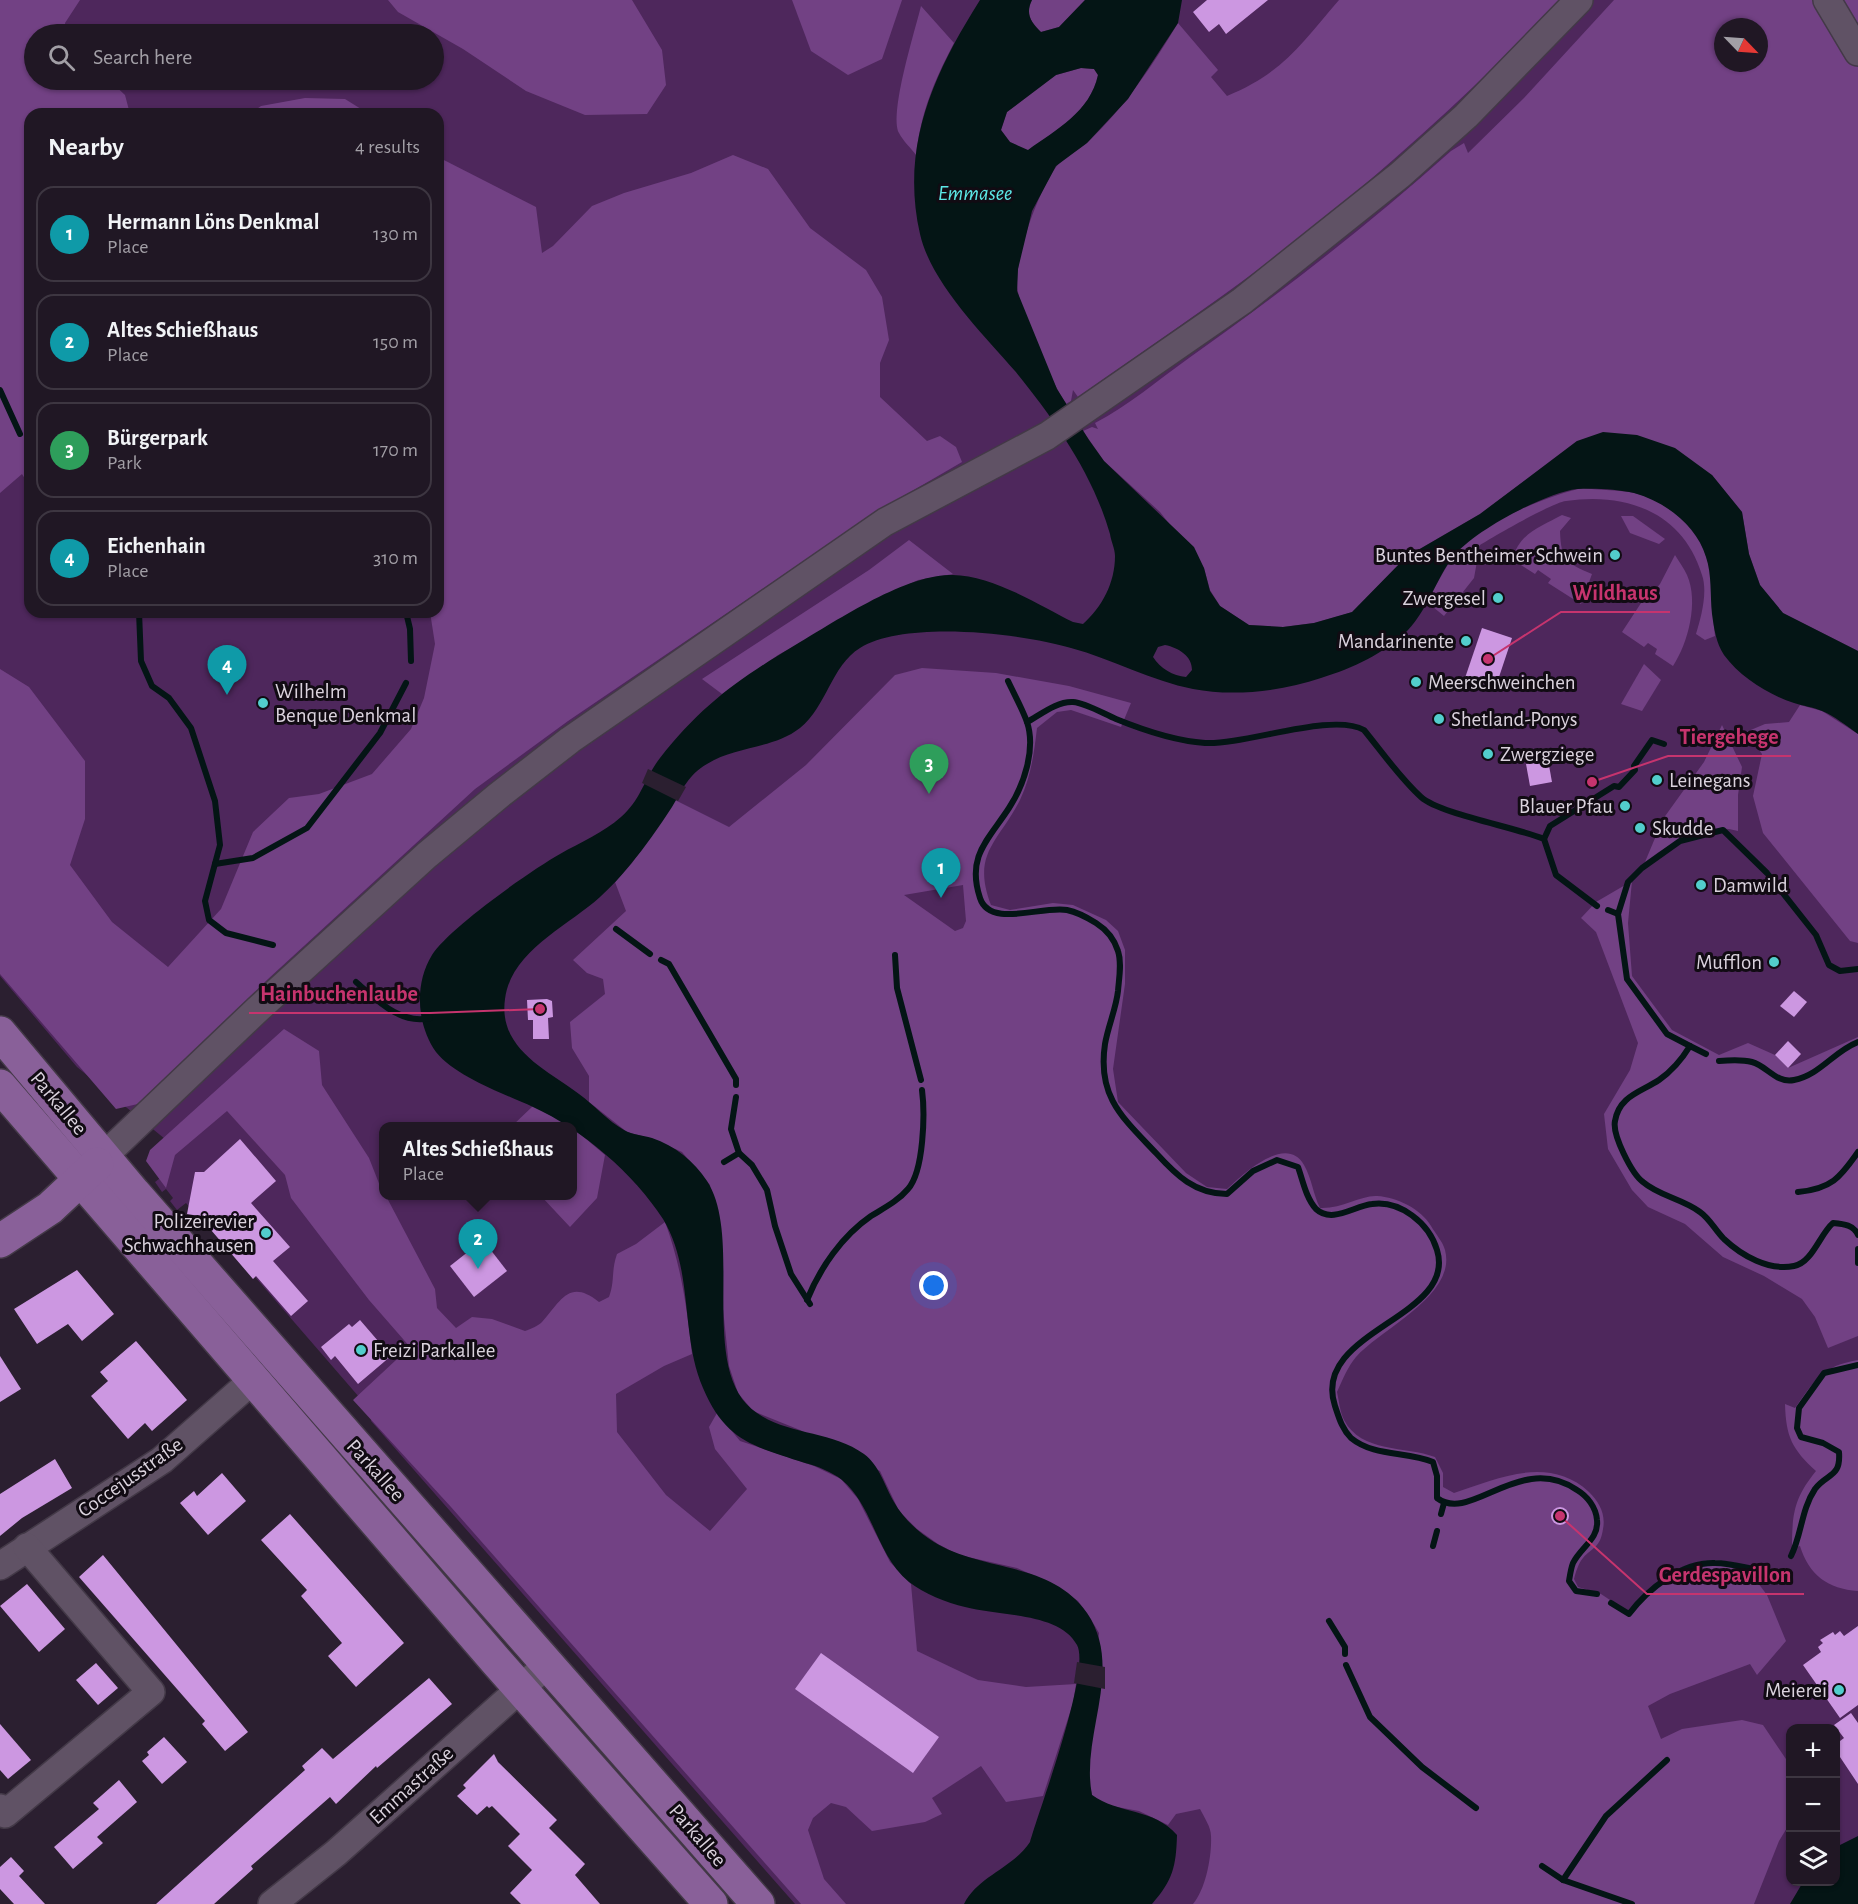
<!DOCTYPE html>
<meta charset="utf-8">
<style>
:root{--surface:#201724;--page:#2d2431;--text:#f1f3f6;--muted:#a29fa6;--line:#3d3641;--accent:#2563eb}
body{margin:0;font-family:"Alegreya Sans",sans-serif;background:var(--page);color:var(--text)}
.controls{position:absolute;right:18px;bottom:18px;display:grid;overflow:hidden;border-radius:12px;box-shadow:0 2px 4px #0004}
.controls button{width:54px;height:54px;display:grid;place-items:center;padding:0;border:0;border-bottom:2px solid var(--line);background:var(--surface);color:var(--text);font:30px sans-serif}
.compass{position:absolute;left:1714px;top:18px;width:54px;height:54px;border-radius:50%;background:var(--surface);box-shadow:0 2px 4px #0004;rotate:115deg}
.you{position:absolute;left:934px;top:1286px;width:21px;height:21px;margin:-15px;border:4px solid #fff;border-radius:50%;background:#1a73e8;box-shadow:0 0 0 9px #1a73e833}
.badge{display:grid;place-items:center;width:39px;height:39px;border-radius:50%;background:var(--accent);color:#fff;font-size:20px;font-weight:700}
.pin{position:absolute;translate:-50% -50px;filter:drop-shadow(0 2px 3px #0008)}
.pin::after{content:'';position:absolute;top:32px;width:21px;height:18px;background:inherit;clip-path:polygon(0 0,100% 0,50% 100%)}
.popup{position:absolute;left:379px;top:1122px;width:198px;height:78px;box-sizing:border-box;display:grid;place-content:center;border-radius:12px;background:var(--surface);filter:drop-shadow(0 2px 4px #0005);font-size:20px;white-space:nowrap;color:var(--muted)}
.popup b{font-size:22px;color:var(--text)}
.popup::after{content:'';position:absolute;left:50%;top:100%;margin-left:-12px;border:12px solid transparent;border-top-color:var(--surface)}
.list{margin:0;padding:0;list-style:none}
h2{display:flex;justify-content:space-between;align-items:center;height:78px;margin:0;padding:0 24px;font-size:26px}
h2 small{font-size:20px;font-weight:400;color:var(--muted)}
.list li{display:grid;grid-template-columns:39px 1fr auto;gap:18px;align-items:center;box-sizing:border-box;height:96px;margin:0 12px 12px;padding:0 12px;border:2px solid var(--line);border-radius:18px}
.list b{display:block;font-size:22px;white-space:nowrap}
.list p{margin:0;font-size:20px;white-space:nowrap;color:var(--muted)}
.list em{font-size:20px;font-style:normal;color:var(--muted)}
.icon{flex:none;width:33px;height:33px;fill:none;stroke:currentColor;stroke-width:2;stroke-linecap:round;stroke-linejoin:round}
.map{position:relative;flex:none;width:1858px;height:1904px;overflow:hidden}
.search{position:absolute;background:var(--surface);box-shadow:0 2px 4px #0004;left:24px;top:24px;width:420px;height:66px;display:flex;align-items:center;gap:15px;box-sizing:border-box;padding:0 21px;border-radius:33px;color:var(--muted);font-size:22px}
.panel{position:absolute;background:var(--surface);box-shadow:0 2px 4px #0004;left:24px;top:108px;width:420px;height:510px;border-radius:18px}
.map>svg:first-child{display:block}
</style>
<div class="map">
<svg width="1858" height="1904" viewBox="0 0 1858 1904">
<rect width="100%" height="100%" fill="#2b1f30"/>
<path fill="#4e275c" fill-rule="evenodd" d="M0 0H1779L1858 133V1904H795L371 1421 372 1412 197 1210 194 1212 186 1203 177 1210 170 1201 173 1198 166 1189 162 1192 155 1182 164 1175 165 1139 77 1067 0 976ZM1723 27H1759V63H1723ZM34 34H434V80H34ZM30 114H438V612H30ZM384 1126H572V1196H384ZM1790 1728H1836V1882H1790Z"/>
<g fill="#724184" fill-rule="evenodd">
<path d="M0 0H80L65 23 66 34H34V80H109L125 95 130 114H30V487L22 474 0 493Z"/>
<path d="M388 0H632L662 50 666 85 647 114 585 115 526 91 463 49 398 12Z"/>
<path d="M792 0H902L882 59 848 75 811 51Z"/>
<path d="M1032 0H1085L1059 27 1041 32C1031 22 1025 14 1032 0Z"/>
<path d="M1339 0H1562C1482 81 1399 158 1311 229 1236 289 1156 342 1078 397L1073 390 1071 401 1066 404C1050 378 1023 321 1018 292 1012 262 1038 192 1056 167 1063 157 1078 151 1088 142 1124 108 1153 65 1178 23L1218 70 1211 77 1227 96C1283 73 1301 44 1339 0Z"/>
<path d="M1614 0H1858V651L1783 613 1760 585 1749 554 1742 512 1712 475 1577 441 1480 514 1406 557 1353 612 1314 623 1283 627 1249 625 1220 606 1210 590 1204 568 1160 512 1104 461 1083 431 1092 427 1098 429 1095 423C1128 406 1158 380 1189 358 1280 294 1368 225 1451 151L1464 143 1468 153 1524 98ZM1723 27H1759V63H1723Z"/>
<path d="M921 6 954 43C934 81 921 112 916 155 911 148 903 141 899 133 889 113 915 31 921 6Z"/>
<path d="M1081 68 1094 69 1098 75C1090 112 1057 129 1028 151L1010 142 1001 130 1007 112 1056 75Z"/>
<path d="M305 98 345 99 369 114H250L261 106Z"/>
<path d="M733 155 768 169 810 228 866 270 882 297 889 340 880 363V397L927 441 940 436 956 447 962 462 876 512 568 721 475 789 268 979 142 1103 116 1109 0 974V669L29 687 85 761V819L70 865 112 922 168 967 221 909 253 832 289 798 319 794 372 774 411 729 424 698 435 644 430 612H438V157L536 207 542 253 553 246 592 206 624 193 691 173Z"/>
<path d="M1583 488C1598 490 1614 490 1629 492 1665 498 1699 528 1708 562 1714 583 1712 614 1715 636L1705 640 1696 634C1701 618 1708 592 1702 575 1683 512 1626 492 1566 501 1551 503 1495 536 1480 545L1474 578 1444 616 1427 602C1439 581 1449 557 1468 540 1491 519 1553 494 1583 488Z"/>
<path d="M1562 515 1571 518 1560 531C1561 560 1566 563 1592 574L1581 604 1548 583 1551 579 1538 570 1535 574 1513 560C1517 534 1542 526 1562 515Z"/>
<path d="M1621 516H1633L1665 539 1659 544 1630 533Z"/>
<path d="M909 540 953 574 918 580 885 596 778 655 722 694 702 679 869 570Z"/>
<path d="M1675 555C1679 562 1684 568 1687 575 1699 602 1688 643 1673 666L1655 654 1657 649 1648 643 1644 647 1622 632 1645 597 1650 596 1660 584Z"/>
<path d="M1644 664 1661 680 1642 711 1621 704Z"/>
<path d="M922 668 996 673 1069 686 1131 703 1121 727 1071 710 1057 712 1037 728C1034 754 1031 776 1020 800 999 842 971 853 991 905L1010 910 1053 903 1073 905 1106 920 1118 931 1125 950V984L1113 1069 1118 1102 1186 1173 1207 1187 1227 1189C1242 1175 1286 1133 1304 1165 1312 1179 1313 1194 1320 1208 1342 1209 1361 1195 1377 1196 1397 1197 1421 1209 1431 1226 1435 1233 1443 1242 1445 1250 1457 1295 1382 1328 1356 1357 1348 1366 1342 1381 1337 1392 1339 1401 1340 1412 1344 1420 1361 1453 1406 1446 1435 1457L1443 1473V1487L1454 1493C1498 1478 1549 1455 1589 1492 1599 1502 1606 1514 1603 1529 1600 1549 1592 1547 1583 1558 1578 1564 1576 1572 1574 1579L1578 1587 1601 1594 1628 1612C1648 1586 1679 1561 1713 1560 1725 1560 1739 1564 1750 1566L1752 1575 1767 1595 1786 1641 1757 1675 1750 1664 1670 1694 1648 1706 1661 1739 1682 1729 1742 1720 1763 1725 1790 1765V1823L1779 1841 1754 1904H1193C1206 1889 1212 1855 1211 1836 1211 1827 1204 1817 1200 1809L1176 1814 1168 1825 1139 1811 1106 1805 1092 1795 1088 1776 1099 1633 1089 1616 1078 1601 1055 1585 1017 1568 959 1555 938 1544 917 1529 899 1511 880 1471 800 1430 753 1411 738 1393 729 1366 710 1185 682 1152 653 1139 627 1132 589 1102V1076L572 1048 570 1022 605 994 603 979 587 973 573 960 626 911 615 882 632 863 675 800 729 827 806 765 895 675ZM963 885 966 921 963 928 955 931 904 895Z"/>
<path d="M1800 705 1822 711 1858 734V943L1850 941 1763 833 1753 796 1762 754 1746 732 1765 724 1789 722Z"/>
<path d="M1722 725 1742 767 1738 795V831C1704 821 1672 842 1645 862L1663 819 1704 762Z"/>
<path d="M1632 881 1628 923 1632 976 1672 1030 1719 1055 1748 1043 1775 1055 1788 1068 1858 1037V1336L1828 1348 1815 1317 1802 1299 1764 1276 1723 1257 1685 1224 1648 1207 1632 1190 1608 1149 1604 1114 1630 1070 1638 1043 1596 932 1581 918 1596 902Z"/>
<path d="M284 1029 319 1051 322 1085 369 1158 384 1196H386L435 1289 437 1308 456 1328 472 1317 492 1319 525 1331C531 1329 538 1326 542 1322 561 1301 569 1278 599 1302L609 1297C615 1281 611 1271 617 1254L636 1244 665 1222C681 1265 687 1308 692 1354L664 1366 616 1394 617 1432 666 1495 710 1531 747 1489 715 1449 709 1427 717 1413 740 1441 814 1466 841 1479 858 1499 890 1562 911 1584 917 1651 978 1680 1026 1687 1076 1684 1073 1703 1043 1796 1006 1802 981 1766 932 1798 942 1814 925 1822 872 1831 846 1807 831 1803 813 1818 808 1830 824 1879 846 1904H801L451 1507 353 1400 410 1347 369 1300 291 1198 285 1175 227 1111 175 1155 166 1188 146 1161 150 1150Z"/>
<path d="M533 1106 567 1124 571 1126H512Z"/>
<path d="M573 1128 605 1155 597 1198 570 1227 541 1196H572Z"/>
<path d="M1858 1360V1591C1828 1589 1809 1575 1800 1546L1792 1548C1792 1514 1794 1498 1816 1471 1792 1449 1786 1437 1785 1404L1795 1408C1815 1380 1822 1366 1858 1360Z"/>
</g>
<g fill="#041515" fill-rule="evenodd">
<path d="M980 0H1032C1025 14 1031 22 1041 32L1059 27 1085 0H1182L1178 23 1128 99 1087 143 1056 166 1032 211 1018 269 1017 291 1057 389 1089 440 1104 461 1194 547 1204 568 1210 591 1220 606 1249 625 1283 627 1314 623 1352 612 1406 557 1480 514 1577 441 1603 432 1637 435 1675 448 1712 475 1742 512 1749 554 1760 585 1783 613 1858 651V734C1847 726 1834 716 1822 711 1813 707 1803 706 1794 703 1769 695 1740 677 1724 655 1716 643 1714 628 1712 614 1710 595 1712 575 1706 557 1697 526 1666 502 1634 493 1618 489 1594 488 1577 489 1545 493 1473 531 1453 557 1436 579 1428 609 1408 630 1384 654 1353 668 1321 678 1282 691 1234 697 1193 689 1152 681 1112 659 1071 648 1020 633 905 620 860 648 831 666 827 706 800 728 773 749 736 746 707 764 688 775 683 789 672 807 659 827 645 847 630 865 621 876 611 887 600 897 568 926 511 951 505 999 498 1049 547 1070 579 1094 594 1105 608 1121 624 1130 633 1135 642 1135 652 1138 675 1146 694 1161 707 1181 745 1240 696 1372 757 1413 788 1435 832 1431 864 1454 880 1466 884 1485 894 1502 903 1518 918 1532 934 1542 982 1572 1051 1561 1087 1613 1125 1669 1080 1735 1092 1795 1118 1814 1154 1808 1177 1835 1176 1867 1173 1880 1152 1904H964C978 1876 1013 1868 1030 1842 1040 1807 1091 1671 1077 1645 1060 1612 997 1616 965 1607 947 1603 923 1593 909 1582 876 1555 874 1507 842 1480 832 1472 817 1466 805 1463 754 1446 726 1442 703 1388 680 1335 694 1270 663 1219 634 1174 582 1129 533 1107 505 1094 456 1077 436 1052 428 1041 423 1027 421 1014 418 994 421 973 432 955 449 928 530 871 560 854 581 842 603 833 621 817 641 800 645 777 660 758 700 707 737 680 792 647 833 623 902 576 949 575 989 573 1039 605 1073 622L1083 624C1102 607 1115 583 1115 556 1115 549 1111 541 1110 534 1093 474 1054 419 1015 371 983 334 931 283 920 234 900 146 934 73 980 0ZM1081 68 1094 69 1098 75C1090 112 1057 129 1028 150L1010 142 1001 130 1007 112 1056 75ZM1165 645C1179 648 1192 656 1192 670L1186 677C1173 676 1160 668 1153 657L1158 647Z"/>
<path d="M1858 1836V1904H1790L1803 1882H1836V1847Z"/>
</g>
<g fill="#2b1f30">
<path d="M648 769 686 787 678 801 642 783Z"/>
<path d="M1077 1662 1105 1667V1689L1074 1683Z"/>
</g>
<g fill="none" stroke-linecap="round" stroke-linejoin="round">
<g stroke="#041515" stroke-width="6">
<path d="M0 390 20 434"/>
<path d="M139 612 141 661 152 686 169 698 191 728 215 801 220 845 205 901 209 920 226 933 273 945"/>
<path d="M406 612 410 629 411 661"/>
<path d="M1008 681C1014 694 1022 708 1027 722 1036 749 1024 785 1009 808 989 839 966 856 980 898 990 929 1043 905 1067 910 1077 912 1088 918 1096 923 1107 930 1114 938 1118 951 1122 963 1119 978 1118 991 1116 1009 1108 1026 1105 1044 1097 1097 1123 1118 1156 1153 1176 1175 1195 1194 1227 1194L1253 1171 1277 1160 1298 1167C1303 1181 1306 1198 1316 1209 1332 1224 1354 1206 1372 1204 1400 1200 1429 1223 1437 1250 1458 1318 1310 1331 1335 1406 1339 1418 1342 1429 1351 1438 1374 1457 1407 1451 1433 1462L1437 1476V1498C1471 1524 1520 1451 1577 1490 1587 1496 1596 1507 1597 1520 1599 1539 1581 1547 1573 1563 1571 1568 1570 1575 1569 1581L1576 1591 1597 1594"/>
<path d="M1027 722C1040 715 1057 701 1073 702 1086 703 1104 714 1116 719 1143 730 1176 741 1205 743 1246 745 1332 712 1364 730 1382 752 1400 778 1421 797 1440 814 1515 827 1544 839L1556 875 1597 906"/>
<path d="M1544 839 1550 826 1614 786 1619 787 1635 770 1634 766 1652 740 1664 744"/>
<path d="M215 864 253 858 307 828 380 733 406 683"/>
<path d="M1608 910 1618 914"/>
<path d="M616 929 650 954"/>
<path d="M895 955 897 988 921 1080"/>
<path d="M661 960 669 964 736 1079V1085"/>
<path d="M1858 969 1840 971 1829 965 1816 935 1767 873 1723 830 1680 841 1642 868 1628 882 1618 914 1627 979 1667 1034 1690 1046C1682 1059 1672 1071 1659 1080 1641 1092 1619 1096 1615 1121 1612 1135 1632 1174 1643 1182 1659 1196 1683 1199 1700 1212 1710 1219 1715 1230 1724 1239 1742 1256 1769 1271 1794 1266 1812 1263 1820 1234 1833 1223 1844 1224 1854 1225 1858 1235"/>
<path d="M356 982C377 1000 400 1025 430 1018"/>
<path d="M1690 1046 1706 1054"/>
<path d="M1719 1061C1730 1060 1741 1059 1752 1062 1767 1066 1777 1084 1794 1080 1820 1075 1834 1051 1858 1042"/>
<path d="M736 1097 731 1129 739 1153 752 1165 767 1190 775 1226 791 1274 810 1304"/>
<path d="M724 1162 739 1153"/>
<path d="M1798 1192C1831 1189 1840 1178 1858 1152"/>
<path d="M1858 1249V1263"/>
<path d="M807 1300C820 1268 842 1236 871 1216 884 1208 898 1201 908 1189 924 1171 925 1113 922 1090"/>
<path d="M1441 1514 1444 1503"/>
<path d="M1433 1546 1437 1531"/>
<path d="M1791 1556C1802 1534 1801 1510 1815 1489 1827 1473 1841 1478 1839 1452L1823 1443 1801 1437 1797 1428 1799 1408 1824 1373 1858 1365"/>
<path d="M1611 1603 1629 1614C1648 1589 1681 1562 1715 1563 1733 1563 1752 1570 1770 1572"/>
<path d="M1329 1621 1345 1647V1654"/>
<path d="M1346 1665 1370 1717 1422 1767 1476 1808"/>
<path d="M1542 1866 1563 1880 1632 1904"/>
<path d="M1563 1880 1606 1816 1667 1760"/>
</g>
</g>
<g fill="#cc97e1">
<path d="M1207 0H1268L1226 34 1219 24 1209 32 1193 12Z"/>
<path d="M1482 628 1512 638 1495 689 1465 678Z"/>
<path d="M1548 760 1552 782 1530 786 1526 764Z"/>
<path d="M1794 991 1807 1002 1794 1017 1780 1006Z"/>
<path d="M547 999 552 1001 553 1017 548 1018 549 1039H533V1020H528L527 1000Z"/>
<path d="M1788 1041 1801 1054 1788 1068 1775 1055Z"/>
<path d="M240 1139 276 1181 251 1203 290 1247 273 1261 308 1301 291 1316 256 1276 253 1279 199 1216 187 1214 195 1172H204Z"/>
<path d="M483 1240 507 1271 474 1297 450 1266Z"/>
<path d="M77 1270 114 1314 82 1341 68 1324 37 1344 14 1309Z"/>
<path d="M360 1320 391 1356 358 1384 335 1356 331 1360 321 1347 349 1324 352 1327Z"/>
<path d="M136 1341 187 1400 152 1431 145 1423 128 1439 91 1396 108 1381 100 1372Z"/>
<path d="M0 1356 21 1389 0 1402Z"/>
<path d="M55 1459 72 1488 22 1518 0 1536V1494Z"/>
<path d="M222 1473 246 1501 208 1535 180 1503 194 1491 197 1496Z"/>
<circle cx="1560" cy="1516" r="9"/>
<path d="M290 1514 404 1643 356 1687 328 1656 342 1643 301 1596 307 1590 261 1540Z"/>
<path d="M103 1555 248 1732 225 1751 202 1724 205 1721 79 1577Z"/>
<path d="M27 1584 65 1629 39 1652 0 1606Z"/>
<path d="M1858 1626V1705L1840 1718 1803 1665 1821 1652 1818 1647 1823 1643 1820 1640 1833 1632 1835 1635 1840 1631 1844 1636Z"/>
<path d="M821 1653 939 1737 913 1773 795 1689Z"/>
<path d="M96 1663 118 1688 98 1705 76 1680Z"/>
<path d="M429 1678 452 1704 377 1768 376 1766 336 1804 330 1797 251 1866 253 1869 214 1904H156L305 1770 302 1766 322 1748 333 1759Z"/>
<path d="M1851 1713 1858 1723V1784L1836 1751V1744L1844 1738 1834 1725Z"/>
<path d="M0 1724 31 1760 8 1779 0 1770Z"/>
<path d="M164 1737 187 1762 162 1784 142 1761 149 1755 147 1752Z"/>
<path d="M494 1754 498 1762 557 1820 549 1828 585 1864 575 1875 600 1904H521L510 1893 532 1870 508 1846 520 1834 492 1806 489 1808 487 1806 477 1815 457 1796 466 1788 463 1785Z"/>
<path d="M119 1780 137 1802 97 1837 103 1843 73 1869 54 1847 99 1809 93 1803Z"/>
<path d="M11 1857 24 1871 19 1876 45 1904H14L0 1889V1867Z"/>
</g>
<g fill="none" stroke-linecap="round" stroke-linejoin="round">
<defs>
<g id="minor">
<path d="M1827 0 1858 52"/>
<path d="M104 1156 257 1010 427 855 498 796 570 740 885 522 1047 436 1242 301 1400 175 1466 116 1579 0"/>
<path d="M0 1566 162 1460 253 1380"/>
<path d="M0 1808 5 1814 151 1692 27 1547"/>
<path d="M272 1904 336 1853 548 1664"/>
</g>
<g id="major">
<path d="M0 1033 134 1193 758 1904"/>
<path d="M0 1086 496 1661 711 1904"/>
<path d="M0 1241 50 1208 97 1164"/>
</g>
</defs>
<use href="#minor" stroke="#433947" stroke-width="30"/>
<use href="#major" stroke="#433947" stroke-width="36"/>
<use href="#minor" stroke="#605265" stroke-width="27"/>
<use href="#major" stroke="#896099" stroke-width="33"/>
</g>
<g fill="#52cdcc" stroke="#110b13" stroke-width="2">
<circle cx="1615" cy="555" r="6"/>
<circle cx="1498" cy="598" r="6"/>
<circle cx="1466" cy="641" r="6"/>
<circle cx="1416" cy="682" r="6"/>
<circle cx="263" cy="703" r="6"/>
<circle cx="1439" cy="719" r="6"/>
<circle cx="1488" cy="754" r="6"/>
<circle cx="1657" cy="780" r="6"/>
<circle cx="1625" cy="806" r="6"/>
<circle cx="1640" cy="828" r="6"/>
<circle cx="1701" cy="885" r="6"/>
<circle cx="1774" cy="962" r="6"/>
<circle cx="266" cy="1233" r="6"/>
<circle cx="361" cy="1350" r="6"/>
<circle cx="1839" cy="1690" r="6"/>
</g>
<g text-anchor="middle" stroke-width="6" stroke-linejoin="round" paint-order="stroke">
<g font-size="21" fill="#dad2dd" stroke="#110b13" text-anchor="start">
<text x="1603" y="562" text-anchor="end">Buntes Bentheimer Schwein</text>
<text x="1486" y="605" text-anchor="end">Zwergesel</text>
<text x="1454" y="648" text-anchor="end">Mandarinente</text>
<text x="1428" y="689">Meerschweinchen</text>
<text x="275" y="698">Wilhelm<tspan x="275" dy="24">Benque Denkmal</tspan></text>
<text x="1451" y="726">Shetland-Ponys</text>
<text x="1500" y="761">Zwergziege</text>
<text x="1669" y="787">Leinegans</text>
<text x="1613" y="813" text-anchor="end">Blauer Pfau</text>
<text x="1652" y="835">Skudde</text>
<text x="1713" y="892">Damwild</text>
<text x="1762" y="969" text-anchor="end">Mufflon</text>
<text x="254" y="1228" text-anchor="end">Polizeirevier<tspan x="254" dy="24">Schwachhausen</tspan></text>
<text x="373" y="1357">Freizi Parkallee</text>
<text x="1827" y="1697" text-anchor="end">Meierei</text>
</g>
<g font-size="21" fill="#dad2dd" stroke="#110b13">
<text transform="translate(59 1103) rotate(50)" y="7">Parkallee</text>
<text transform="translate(376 1470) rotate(48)" y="7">Parkallee</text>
<text transform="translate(130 1477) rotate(-35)" y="7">Coccejusstraße</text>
<text transform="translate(411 1785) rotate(-42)" y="7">Emmastraße</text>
<text transform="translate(698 1835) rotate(49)" y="7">Parkallee</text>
</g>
<g font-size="22" font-style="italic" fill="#5ce6e5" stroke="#110b13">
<text x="975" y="200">Emmasee</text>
</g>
</g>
<path fill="none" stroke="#c6346e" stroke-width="2" d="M1488 659L1561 612H1670M1592 782L1668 756H1791M540 1009L430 1013H249M1560 1516L1647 1594H1804"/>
<g fill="#c6346e" stroke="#110b13" stroke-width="2">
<circle cx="1488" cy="659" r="6"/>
<circle cx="1592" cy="782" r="6"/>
<circle cx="540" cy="1009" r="6"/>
<circle cx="1560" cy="1516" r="6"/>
</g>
<g font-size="22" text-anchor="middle" font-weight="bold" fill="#c6346e" stroke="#110b13" stroke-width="6" stroke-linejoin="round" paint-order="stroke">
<text x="1615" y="600">Wildhaus</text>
<text x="1729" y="744">Tiergehege</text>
<text x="339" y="1001">Hainbuchenlaube</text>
<text x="1725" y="1582">Gerdespavillon</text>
</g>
</svg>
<div class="controls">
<button>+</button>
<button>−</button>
<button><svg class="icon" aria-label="layers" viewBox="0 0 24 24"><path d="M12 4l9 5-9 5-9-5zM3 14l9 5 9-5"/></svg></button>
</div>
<svg class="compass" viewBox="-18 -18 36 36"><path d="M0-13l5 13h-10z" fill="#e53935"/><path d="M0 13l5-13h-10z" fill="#a29fa6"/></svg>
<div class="you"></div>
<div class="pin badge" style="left:941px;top:898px;background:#0f9aa8">1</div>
<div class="pin badge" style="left:478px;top:1269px;background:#0f9aa8">2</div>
<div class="popup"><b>Altes Schießhaus</b>Place</div>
<div class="pin badge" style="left:929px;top:794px;background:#2e9e5b">3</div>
<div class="pin badge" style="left:227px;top:695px;background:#0f9aa8">4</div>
<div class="search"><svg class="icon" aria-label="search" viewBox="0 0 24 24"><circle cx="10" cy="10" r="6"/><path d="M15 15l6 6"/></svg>Search here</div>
<section class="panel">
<h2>Nearby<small>4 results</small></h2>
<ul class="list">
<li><span class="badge" style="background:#0f9aa8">1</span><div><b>Hermann Löns Denkmal</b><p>Place</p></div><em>130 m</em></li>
<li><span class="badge" style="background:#0f9aa8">2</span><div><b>Altes Schießhaus</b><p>Place</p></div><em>150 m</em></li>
<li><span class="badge" style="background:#2e9e5b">3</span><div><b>Bürgerpark</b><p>Park</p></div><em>170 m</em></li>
<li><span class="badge" style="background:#0f9aa8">4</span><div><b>Eichenhain</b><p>Place</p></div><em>310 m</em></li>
</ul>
</section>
</div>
